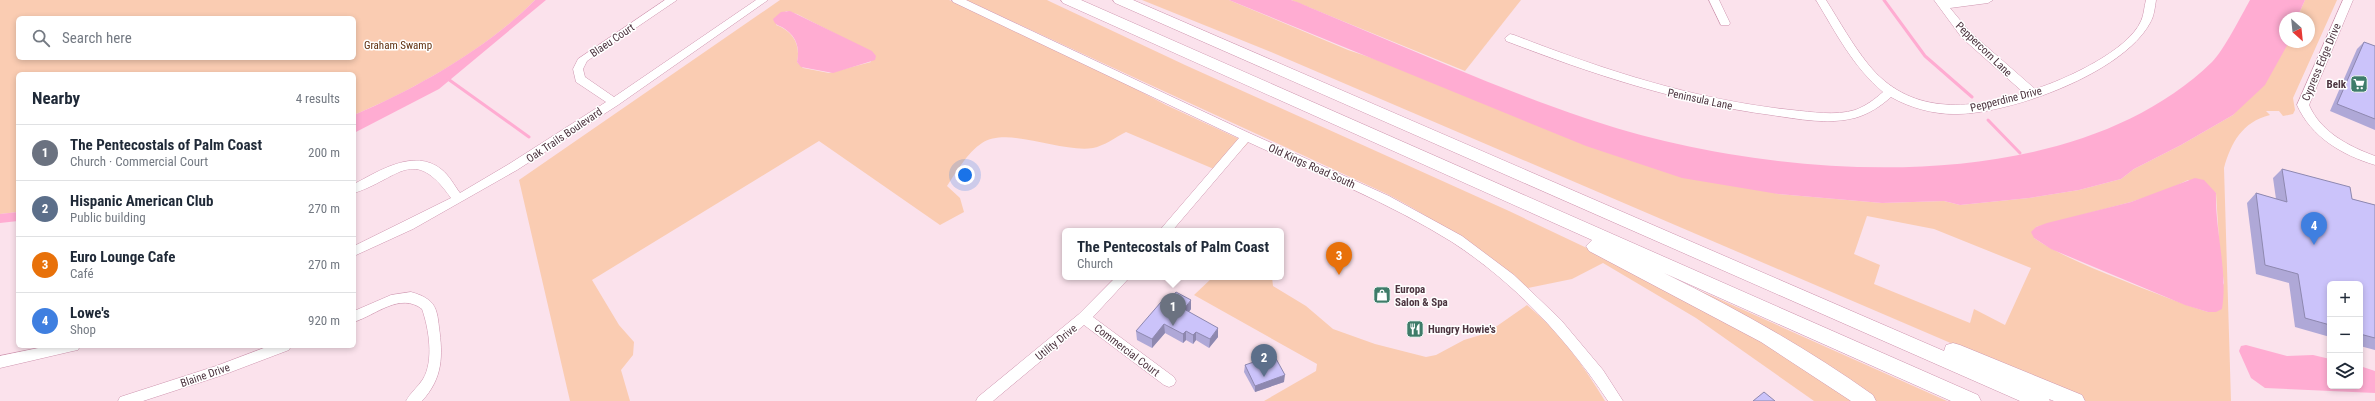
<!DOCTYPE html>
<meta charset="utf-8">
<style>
:root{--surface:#fff;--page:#f6f6f7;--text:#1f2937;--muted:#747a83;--line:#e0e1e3;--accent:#3e7c69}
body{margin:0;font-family:"Roboto Condensed",sans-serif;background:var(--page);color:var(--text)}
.controls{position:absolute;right:12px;bottom:12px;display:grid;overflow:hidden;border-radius:6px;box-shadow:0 2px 6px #0003}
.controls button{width:36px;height:36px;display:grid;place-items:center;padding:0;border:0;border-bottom:1px solid var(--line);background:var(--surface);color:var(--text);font:20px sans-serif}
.compass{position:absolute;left:2279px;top:12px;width:36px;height:36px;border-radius:50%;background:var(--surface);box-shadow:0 2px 6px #0003;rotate:153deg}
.you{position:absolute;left:965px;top:175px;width:14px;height:14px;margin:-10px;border:3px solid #fff;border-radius:50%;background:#1a73e8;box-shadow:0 0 0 6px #1a73e833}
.badge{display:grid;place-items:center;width:26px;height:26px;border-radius:50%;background:var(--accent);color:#fff;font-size:13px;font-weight:700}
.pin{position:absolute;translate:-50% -33px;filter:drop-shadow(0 1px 2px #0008)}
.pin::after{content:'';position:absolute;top:21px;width:14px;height:12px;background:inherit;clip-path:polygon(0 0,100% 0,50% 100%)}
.popup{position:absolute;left:1062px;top:228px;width:222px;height:52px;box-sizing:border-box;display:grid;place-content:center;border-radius:6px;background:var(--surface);filter:drop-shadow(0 1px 3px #0005);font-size:13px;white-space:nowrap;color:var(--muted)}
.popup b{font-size:15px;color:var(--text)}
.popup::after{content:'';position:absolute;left:50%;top:100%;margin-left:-8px;border:8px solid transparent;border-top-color:var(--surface)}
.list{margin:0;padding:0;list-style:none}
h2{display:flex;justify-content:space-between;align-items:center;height:52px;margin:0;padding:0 16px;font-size:17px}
h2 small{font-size:13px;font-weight:400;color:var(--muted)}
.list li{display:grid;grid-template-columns:26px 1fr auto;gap:12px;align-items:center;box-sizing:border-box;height:56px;padding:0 16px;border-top:1px solid var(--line)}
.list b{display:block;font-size:15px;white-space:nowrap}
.list p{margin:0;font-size:13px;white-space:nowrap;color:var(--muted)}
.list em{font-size:13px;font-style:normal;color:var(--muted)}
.icon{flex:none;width:22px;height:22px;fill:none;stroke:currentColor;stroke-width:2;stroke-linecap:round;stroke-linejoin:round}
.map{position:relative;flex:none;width:2375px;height:401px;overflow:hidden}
.search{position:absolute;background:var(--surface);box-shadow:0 2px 6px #0003;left:16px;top:16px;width:340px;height:44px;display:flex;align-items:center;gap:10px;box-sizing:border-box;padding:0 14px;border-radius:6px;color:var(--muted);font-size:15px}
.panel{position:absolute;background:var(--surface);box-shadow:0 2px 6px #0003;left:16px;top:72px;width:340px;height:276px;border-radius:6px}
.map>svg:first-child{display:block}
</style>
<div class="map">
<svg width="2375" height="401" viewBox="0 0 2375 401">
<rect width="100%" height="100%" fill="#fbe2ec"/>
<g fill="#faccb2" fill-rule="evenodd">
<path d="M0 0H535C488 48 416 89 354 115V74H18V212L0 214ZM18 18H354V58H18Z"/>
<path d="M780 0H949L1100 70 1166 105 1248 143 1221 172 1126 132C1116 137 1104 146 1093 148 1061 153 1008 126 982 143 967 153 957 171 947 186L960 198 964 212 940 225 819 141 592 280 619 325 634 342 633 355 621 370 630 401H570L519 180ZM786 11 797 14 865 49 871 62 829 73 803 68 797 62C801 45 793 31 776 25Z"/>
<path d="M966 0H1047L1051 2 1185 65 1509 211 1629 268 1718 313 1857 401H1814L1696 318 1603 263 1572 279 1528 288C1484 252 1438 221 1387 194Z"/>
<path d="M1142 0H1229L1348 50 1778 194 1882 203 1944 201 1960 205 2029 198 2079 190 2121 179 2134 169 2181 145 2233 115 2289 42H2309V18H2297L2305 0H2337L2293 98 2295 110 2293 114 2283 116 2279 111H2266L2270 115C2242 122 2231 143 2224 168L2231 401H2086L1271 52ZM2188 180 2216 193 2220 256 2224 283 2208 312C2179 303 2150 291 2122 280 2092 268 2061 256 2034 238L2036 227 2131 202 2167 190ZM1867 216 1934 229 2031 268 2005 325 1974 309 1970 323 1874 284 1880 265 1854 254Z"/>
<path d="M1291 0H1521L1465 71Z"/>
<path d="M1213 277H1272L1273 286 1306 306 1333 329 1375 344 1426 357 1436 355 1464 340 1487 333 1527 305C1559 331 1584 366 1605 401H1264L1316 371 1317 364 1194 295Z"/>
<path d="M1689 286 1710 295 1947 401H1871Z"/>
</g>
<g fill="#ffacd2">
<path d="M535 0H546L439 89 354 133V115C415 89 488 48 535 0Z"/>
<path d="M1229 0C1249 0 1272 0 1291 0 1299 2 1308 7 1316 10 1335 18 1354 26 1373 34 1443 63 1513 94 1585 118 1765 180 2065 205 2212 62 2224 50 2241 16 2250 0H2305L2297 18H2285V42H2289L2265 85 2233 115 2181 145 2134 169 2121 179 2079 190 2029 198 1960 205 1944 201 1882 203 1778 194 1682 178 1586 146Z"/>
<path d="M790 11 872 51 876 56 875 60 833 73 801 67 797 62C800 49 797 37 785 29 780 25 775 26 773 19L781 12Z"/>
<path d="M2195 178 2204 180 2216 193C2215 231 2228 272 2222 309L2216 312H2208L2185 305 2051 249 2034 238 2031 232 2036 227 2047 223 2131 202Z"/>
<path d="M18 212V221L0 223V214Z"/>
<path d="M2246 345 2287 356 2313 355 2330 359V386H2360V366L2375 371V393L2265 388 2251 378 2239 351 2241 346Z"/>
</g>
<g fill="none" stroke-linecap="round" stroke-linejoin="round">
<g stroke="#ffacd2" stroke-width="3">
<path d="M1884 0 1925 56 1972 97"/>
<path d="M448 79 529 137"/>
<path d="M1988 120 2020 153"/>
</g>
<defs>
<g id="minor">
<path d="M665 0H677L587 61 583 69 585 77 614 97 756 0H768L618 105 517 170 413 229 354 256V246L451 198C413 144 399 179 354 193V184C379 171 414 148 441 169 449 175 454 185 460 193L509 164 606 102 576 82 573 69 578 59Z"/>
<path d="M952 0H966L1247 132 1389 196 1462 236 1514 275 1561 320 1603 370 1623 401H1608C1567 339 1515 283 1452 242 1388 202 1317 174 1248 142L1172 231H1159L1239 138 953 2Z"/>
<path d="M1709 0H1719L1730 23 1729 25H1721Z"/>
<path d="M1816 0H1826C1840 22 1852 44 1868 64 1909 115 1967 110 2024 93L1962 38 1934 0H1993L1988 3 1950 8 1970 32 2035 89C2064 80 2128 51 2141 21 2144 15 2144 7 2146 0H2156C2155 7 2154 17 2150 23 2123 73 2012 113 1958 114 1936 115 1910 108 1891 97 1881 106 1869 114 1855 118 1828 125 1798 119 1771 115 1679 103 1592 74 1506 41L1505 38 1510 34 1514 35C1604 70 1695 100 1792 110 1812 112 1835 116 1855 110 1866 106 1875 99 1883 92 1853 67 1836 33 1816 0Z"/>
<path d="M2343 0H2353L2309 105C2321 132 2348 146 2375 156V165C2342 155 2311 137 2297 105Z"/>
<path d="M1116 277H1130L1093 317 1174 377 1176 381 1174 385 1169 387 1164 385 1084 325 993 401H976L978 397 1079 314Z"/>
<path d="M411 292C418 294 424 296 430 301 437 307 438 318 439 327 443 356 443 378 422 401H406C410 393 418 387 423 379 434 361 429 329 422 309 400 292 376 315 354 322V311L391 295Z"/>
<path d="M48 346H80L78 350 73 351 0 368V356Z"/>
<path d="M269 346H291L289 350 223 375 143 401H118L120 397 216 366Z"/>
</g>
<g id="highway">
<path d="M1061 0H1081L1978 395 1981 401H1951L1664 273C1737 309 1807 348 1873 395L1876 401H1851L1761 342 1589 251 1586 246 1592 240 1063 3Z"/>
<path d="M1113 0H1133L1944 351 1946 345 1953 343 1960 345 2082 395 2085 401H2054L2049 399 2050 401H2020L1115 3Z"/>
</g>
</defs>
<use href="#minor" stroke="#ce95af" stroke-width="1"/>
<use href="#highway" stroke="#ce95af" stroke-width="1"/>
<use href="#minor" fill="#fff" fill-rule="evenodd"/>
<use href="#highway" fill="#fff" fill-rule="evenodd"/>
</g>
<g fill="#afa8d7">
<path d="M2364 42 2375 46V130L2330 111 2357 49Z"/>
<path d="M2282 169 2352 199 2375 205V350L2360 346V284H2330V337L2295 327 2289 283 2256 274 2247 203 2256 193 2276 199 2273 178Z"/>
<path d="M1165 304 1191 309 1189 312 1218 337 1209 348 1196 340 1193 344 1186 340 1183 343 1165 333 1152 348 1137 340 1136 331Z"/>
<path d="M1245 365 1284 382 1255 392 1244 372Z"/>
</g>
<g fill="#8e88af">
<path d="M1191 300V309L1184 318V309Z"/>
<path d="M1164 324 1165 333 1152 348V339Z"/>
<path d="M1218 328V337L1209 348 1210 339Z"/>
<path d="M1186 331V340L1183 343V334Z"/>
<path d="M1196 332V340L1193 344V335Z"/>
<path d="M1285 375 1284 382 1255 392V386Z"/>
</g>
<g fill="#cbc3fa" stroke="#8e88af">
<path d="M2364 42 2375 46V119L2337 104Z"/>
<path d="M2282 169 2350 187 2352 199 2375 205V338L2360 334V284H2330V325L2305 318 2298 274 2265 265 2256 193 2287 202Z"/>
<path d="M1176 292 1191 300 1184 309 1218 328 1210 339 1196 332 1193 335 1186 331 1183 334 1164 324 1152 339 1136 331 1161 302 1165 304Z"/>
<path d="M1274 355 1285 375 1255 386 1245 365Z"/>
<path d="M1764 392 1775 401H1753Z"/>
</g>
<defs>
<symbol id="supermarket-square" viewBox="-11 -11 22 22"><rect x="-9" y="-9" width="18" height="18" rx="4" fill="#3e7c69" stroke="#fff"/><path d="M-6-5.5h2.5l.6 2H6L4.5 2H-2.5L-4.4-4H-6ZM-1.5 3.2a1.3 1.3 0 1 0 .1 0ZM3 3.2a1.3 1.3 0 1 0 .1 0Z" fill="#fff"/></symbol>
<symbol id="shop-square" viewBox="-11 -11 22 22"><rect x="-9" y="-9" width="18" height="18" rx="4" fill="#3e7c69" stroke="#fff"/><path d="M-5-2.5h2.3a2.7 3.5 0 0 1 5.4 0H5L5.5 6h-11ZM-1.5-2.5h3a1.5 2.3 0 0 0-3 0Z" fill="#fff"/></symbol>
<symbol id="restaurant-square" viewBox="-11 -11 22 22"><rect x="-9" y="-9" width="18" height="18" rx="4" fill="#3e7c69" stroke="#fff"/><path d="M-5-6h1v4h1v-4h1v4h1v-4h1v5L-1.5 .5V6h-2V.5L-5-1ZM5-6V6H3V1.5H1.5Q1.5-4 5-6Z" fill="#fff"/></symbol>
</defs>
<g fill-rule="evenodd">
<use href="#supermarket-square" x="2349" y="74" width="20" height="20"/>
<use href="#shop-square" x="1372" y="285" width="20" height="20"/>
<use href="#restaurant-square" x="1405" y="319" width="20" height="20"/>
</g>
<g text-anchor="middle" stroke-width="3" stroke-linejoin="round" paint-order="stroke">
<g font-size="11" fill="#4c343f" stroke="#fff">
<text transform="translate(612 40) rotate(-34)" y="4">Blaeu Court</text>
<text transform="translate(1984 49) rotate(44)" y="4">Peppercorn Lane</text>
<text transform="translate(2321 62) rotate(-67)" y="4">Cypress Edge Drive</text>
<text transform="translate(1700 99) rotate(12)" y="4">Peninsula Lane</text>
<text transform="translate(2006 99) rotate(-14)" y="4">Pepperdine Drive</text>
<text transform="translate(564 135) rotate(-34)" y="4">Oak Trails Boulevard</text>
<text transform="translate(1312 166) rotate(24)" y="4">Old Kings Road South</text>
<text transform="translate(1056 342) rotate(-39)" y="4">Utility Drive</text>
<text transform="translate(1127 350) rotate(37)" y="4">Commercial Court</text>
<text transform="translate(205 375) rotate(-19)" y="4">Blaine Drive</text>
</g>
<g font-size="11" fill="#5f2f0e" stroke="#fff">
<text x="398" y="49">Graham Swamp</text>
</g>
<g font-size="11" font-weight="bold" fill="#4c343f" stroke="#fff" text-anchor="start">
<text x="2346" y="88" text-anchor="end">Belk</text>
<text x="1395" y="293">Europa<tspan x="1395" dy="13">Salon &amp; Spa</tspan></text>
<text x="1428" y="333">Hungry Howie's</text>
</g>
</g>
</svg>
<div class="controls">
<button>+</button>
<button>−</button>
<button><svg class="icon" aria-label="layers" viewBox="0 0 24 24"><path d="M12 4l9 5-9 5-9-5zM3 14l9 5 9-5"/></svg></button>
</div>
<svg class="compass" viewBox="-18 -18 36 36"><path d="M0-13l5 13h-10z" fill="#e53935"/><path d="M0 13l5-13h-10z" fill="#747a83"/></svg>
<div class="you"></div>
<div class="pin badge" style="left:1173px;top:326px;background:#6b7280">1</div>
<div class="popup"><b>The Pentecostals of Palm Coast</b>Church</div>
<div class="pin badge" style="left:1264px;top:377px;background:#5c6f8a">2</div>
<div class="pin badge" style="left:1339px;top:275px;background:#e8710a">3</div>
<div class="pin badge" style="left:2314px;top:245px;background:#3f7fe0">4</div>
<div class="search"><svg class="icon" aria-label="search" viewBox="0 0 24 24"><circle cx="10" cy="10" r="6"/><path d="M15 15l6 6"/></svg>Search here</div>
<section class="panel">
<h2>Nearby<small>4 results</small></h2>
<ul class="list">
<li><span class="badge" style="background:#6b7280">1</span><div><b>The Pentecostals of Palm Coast</b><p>Church · Commercial Court</p></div><em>200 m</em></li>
<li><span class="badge" style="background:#5c6f8a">2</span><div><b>Hispanic American Club</b><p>Public building</p></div><em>270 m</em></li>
<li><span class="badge" style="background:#e8710a">3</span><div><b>Euro Lounge Cafe</b><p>Café</p></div><em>270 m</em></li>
<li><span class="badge" style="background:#3f7fe0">4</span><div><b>Lowe's</b><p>Shop</p></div><em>920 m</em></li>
</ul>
</section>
</div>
